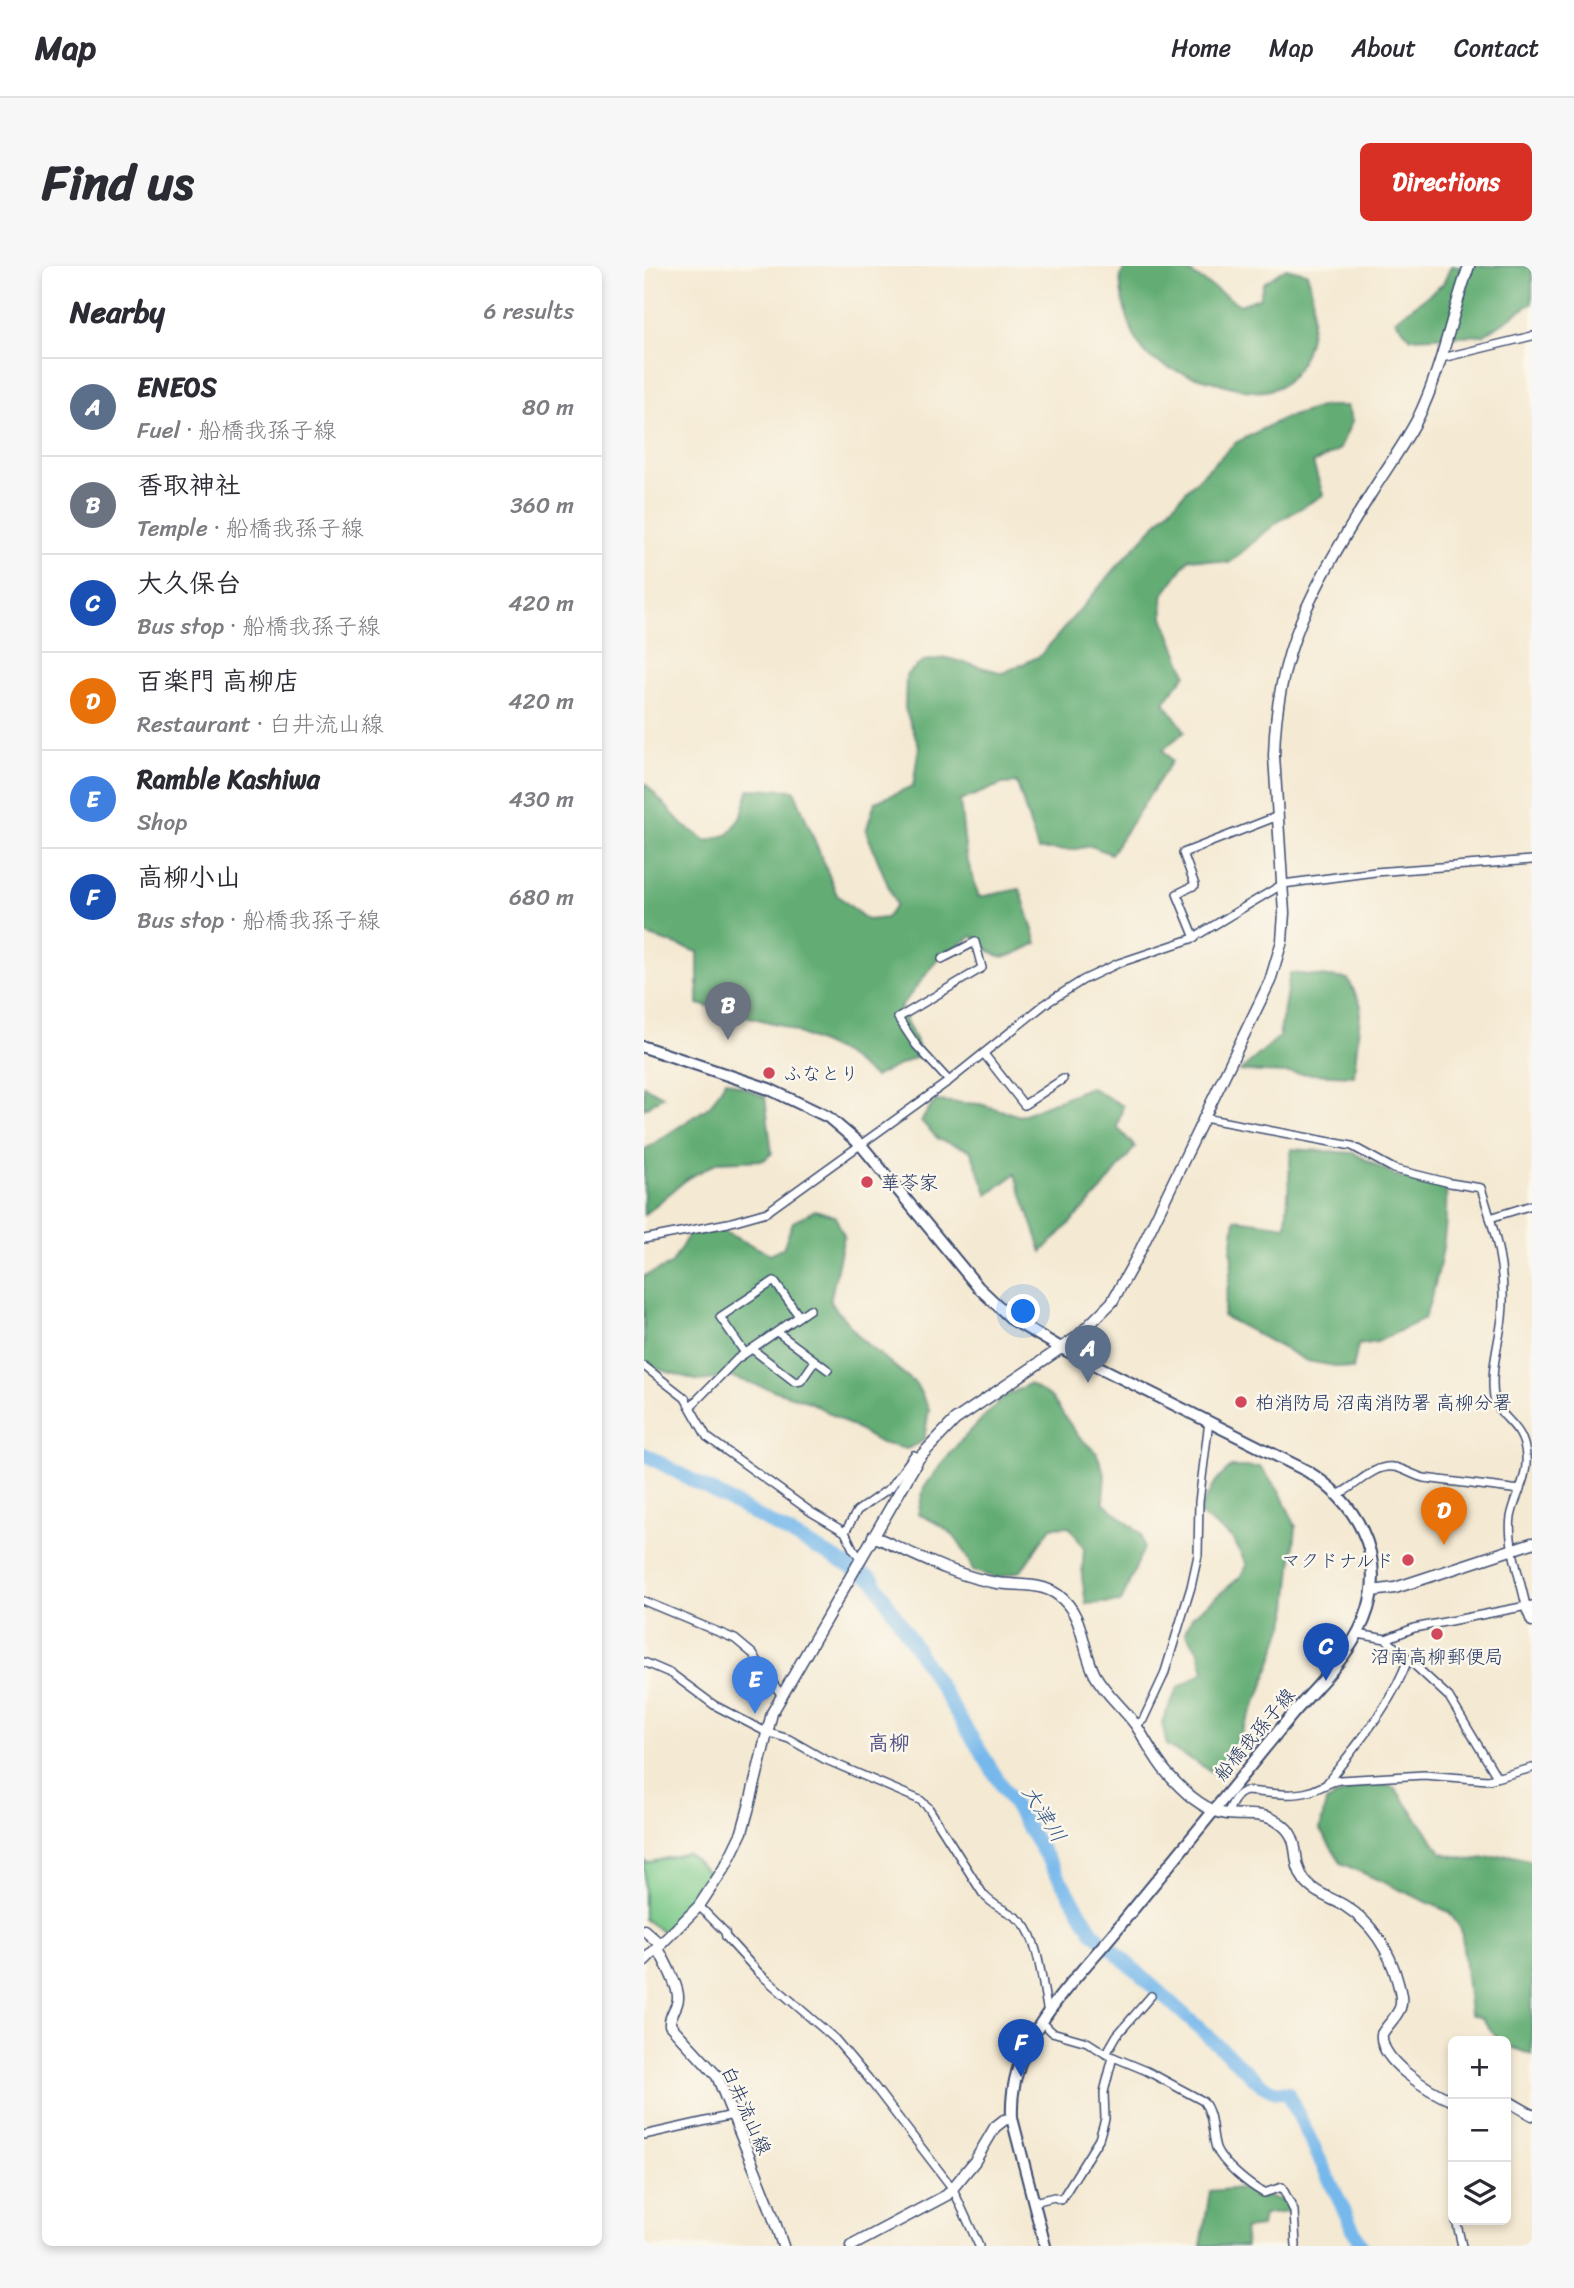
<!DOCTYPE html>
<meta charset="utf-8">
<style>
:root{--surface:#fff;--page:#f7f7f7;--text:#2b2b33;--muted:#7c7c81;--line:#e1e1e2;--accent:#d93025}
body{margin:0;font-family:Sriracha,"Klee One",sans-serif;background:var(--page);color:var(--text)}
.controls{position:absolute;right:21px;bottom:21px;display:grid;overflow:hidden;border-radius:10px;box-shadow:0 4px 10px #0003}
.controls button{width:63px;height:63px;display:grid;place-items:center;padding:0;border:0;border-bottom:2px solid var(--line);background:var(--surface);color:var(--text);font:35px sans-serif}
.you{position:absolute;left:380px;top:1046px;width:24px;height:24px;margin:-18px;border:5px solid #fff;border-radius:50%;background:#1a73e8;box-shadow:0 0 0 10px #1a73e833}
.badge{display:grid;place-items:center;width:46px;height:46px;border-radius:50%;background:var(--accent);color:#fff;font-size:23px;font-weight:700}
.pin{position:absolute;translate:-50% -58px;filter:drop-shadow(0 2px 4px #0008)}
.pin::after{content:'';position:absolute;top:37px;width:24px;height:21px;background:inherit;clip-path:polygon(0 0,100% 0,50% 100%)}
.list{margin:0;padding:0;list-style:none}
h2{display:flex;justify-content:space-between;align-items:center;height:91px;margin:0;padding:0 28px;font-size:30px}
h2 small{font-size:23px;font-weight:400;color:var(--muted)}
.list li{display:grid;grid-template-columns:46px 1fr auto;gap:21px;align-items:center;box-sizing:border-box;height:98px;padding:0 28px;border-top:2px solid var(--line)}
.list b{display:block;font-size:26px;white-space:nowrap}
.list p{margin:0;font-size:23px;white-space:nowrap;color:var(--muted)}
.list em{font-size:23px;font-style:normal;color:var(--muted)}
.icon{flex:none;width:38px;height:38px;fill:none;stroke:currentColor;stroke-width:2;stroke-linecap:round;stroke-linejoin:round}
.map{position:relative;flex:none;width:888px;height:1980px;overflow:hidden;border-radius:10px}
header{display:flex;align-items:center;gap:42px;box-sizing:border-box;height:98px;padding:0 35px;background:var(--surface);border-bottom:2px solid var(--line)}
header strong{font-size:33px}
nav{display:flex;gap:38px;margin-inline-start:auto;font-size:24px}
.intro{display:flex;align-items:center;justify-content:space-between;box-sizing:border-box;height:168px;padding:0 42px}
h1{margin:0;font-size:49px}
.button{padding:18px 32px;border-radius:10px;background:var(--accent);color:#fff;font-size:24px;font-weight:700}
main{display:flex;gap:42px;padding:0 42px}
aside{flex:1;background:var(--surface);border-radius:10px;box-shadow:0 4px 10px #0003}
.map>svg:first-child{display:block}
</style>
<header>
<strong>Map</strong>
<nav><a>Home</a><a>Map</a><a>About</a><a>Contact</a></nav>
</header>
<div class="intro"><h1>Find us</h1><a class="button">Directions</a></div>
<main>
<aside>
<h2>Nearby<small>6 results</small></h2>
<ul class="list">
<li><span class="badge" style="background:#5c6f8a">A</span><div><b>ENEOS</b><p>Fuel · 船橋我孫子線</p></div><em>80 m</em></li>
<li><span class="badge" style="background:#6b7280">B</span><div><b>香取神社</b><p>Temple · 船橋我孫子線</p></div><em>360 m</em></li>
<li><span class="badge" style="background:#1a4fb4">C</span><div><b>大久保台</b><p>Bus stop · 船橋我孫子線</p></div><em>420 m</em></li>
<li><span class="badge" style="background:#e8710a">D</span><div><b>百楽門 高柳店</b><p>Restaurant · 白井流山線</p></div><em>420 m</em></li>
<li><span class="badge" style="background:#3f7fe0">E</span><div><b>Ramble Kashiwa</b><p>Shop</p></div><em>430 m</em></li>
<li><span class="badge" style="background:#1a4fb4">F</span><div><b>高柳小山</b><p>Bus stop · 船橋我孫子線</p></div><em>680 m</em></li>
</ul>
</aside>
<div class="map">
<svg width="888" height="1980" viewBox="0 0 888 1980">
<rect width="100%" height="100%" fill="#fbf7ec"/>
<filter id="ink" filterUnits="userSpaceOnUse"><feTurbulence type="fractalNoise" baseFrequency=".0143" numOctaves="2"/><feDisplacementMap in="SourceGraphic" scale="14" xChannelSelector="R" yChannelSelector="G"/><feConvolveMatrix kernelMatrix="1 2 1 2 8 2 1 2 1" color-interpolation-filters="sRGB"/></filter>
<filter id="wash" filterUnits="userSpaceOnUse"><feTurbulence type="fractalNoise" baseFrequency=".00686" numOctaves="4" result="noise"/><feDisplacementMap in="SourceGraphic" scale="28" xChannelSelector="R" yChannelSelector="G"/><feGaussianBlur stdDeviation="1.57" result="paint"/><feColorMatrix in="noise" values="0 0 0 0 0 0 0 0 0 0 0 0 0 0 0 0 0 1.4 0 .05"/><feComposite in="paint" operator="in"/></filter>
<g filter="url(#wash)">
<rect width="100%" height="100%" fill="#f4e9d2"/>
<path fill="#7ac989" stroke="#4a7c74" stroke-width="2" d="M43 1587 68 1610 20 1667 0 1653V1594L3 1597Z"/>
<g fill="#63ad75" stroke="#3f6e6a" stroke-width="2">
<path d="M482 0H536L596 39 615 32 620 17 642 2 663 7C671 29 670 52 665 75 658 103 641 129 608 125 596 124 583 119 571 116 550 111 526 105 507 92 490 82 474 29 477 9 478 6 481 3 482 0Z"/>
<path d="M807 0H888V37L840 69 767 72 751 54 799 18Z"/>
<path d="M680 140H703L708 155 695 184 669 197 679 229 632 257 585 297 546 292 518 330 519 351 542 408 520 436 541 465 519 484 528 495 467 588 447 580 426 584H394L373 517 358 518 316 535 322 590 335 631 376 623 393 677C357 695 359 697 328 670L294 693 256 742 278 788 230 811 199 787 137 759 54 738V686L0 668V516L39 559 63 575 85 568 98 549 105 523 150 524 193 629 223 654 242 652 252 639 222 565 231 536 269 520 275 480 261 443 262 409 280 395 303 392 359 407 396 390 478 295 546 221 591 177 638 153Z"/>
<path d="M646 707 704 713 717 739 710 810 596 805 635 771Z"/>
<path d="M82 814 121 831 128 887 120 894 74 896 43 913 0 949V884L66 840Z"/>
<path d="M0 820 19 830 0 843Z"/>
<path d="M446 821 479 840 473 861 491 881 456 926 398 986 371 908 344 929 326 884 295 874 277 855 291 835 336 838 376 850Z"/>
<path d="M647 883 710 887 752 910 802 922C804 969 796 1009 780 1053L733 1076 714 1079 709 1103 663 1095 579 1050 588 995 587 985 591 953 642 960Z"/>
<path d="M171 944 191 950 200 970 186 1036 217 1073 272 1118 285 1143 280 1174 263 1183 237 1177 166 1136 88 1111 55 1115 0 1099V1010L27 999 45 968 74 963 126 988 139 982 149 956Z"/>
<path d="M385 1118 407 1131 435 1171 452 1186 461 1208 459 1236 497 1268 500 1282 477 1336 442 1338 438 1311 440 1282 425 1260 407 1261 377 1305 353 1312 329 1305C315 1271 308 1263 274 1248L280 1221 314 1178 358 1132Z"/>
<path d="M587 1201H616L636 1226 652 1261 643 1350 617 1426 576 1510 523 1480 518 1456 534 1422 560 1406 555 1386 541 1366 548 1351 596 1311 603 1299 589 1273 554 1247 572 1215Z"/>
<path d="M733 1517 751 1522 798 1587 827 1594 865 1589 888 1595V1789L862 1779V1775H855L838 1752 826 1748 817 1663 805 1646 697 1597 676 1564 682 1536 705 1524Z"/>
<path d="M608 1921 620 1930 642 1935 645 1946 619 1949 617 1961 600 1963 602 1980H557L566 1925Z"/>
</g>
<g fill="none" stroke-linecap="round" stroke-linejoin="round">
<path stroke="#76b8eb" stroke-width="14" d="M0 1188 229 1313 449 1666 619 1820 632 1826 644 1827 717 1980"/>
</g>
</g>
<g filter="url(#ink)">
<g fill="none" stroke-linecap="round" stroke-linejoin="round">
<defs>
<g id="street">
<path d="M798 92 888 70"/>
<path d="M551 672 533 628 551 619 539 587 634 550"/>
<path d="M298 693 331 676 338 702 254 752 272 779 305 815"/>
<path d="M340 788 380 839 419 813"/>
<path d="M560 852 708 880 750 903 806 917 837 922C851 965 863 1006 858 1052 855 1078 846 1104 850 1131 854 1153 880 1157 882 1190 884 1212 871 1230 867 1251 863 1276 877 1315 882 1340"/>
<path d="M846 952 888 939"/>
<path d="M0 973 84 957 123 946 305 815 401 738 439 714 475 697 547 673 639 618 731 606 888 594"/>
<path d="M133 1066 184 1104"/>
<path d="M108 1083 151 1116 157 1115 171 1095"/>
<path d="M101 1087 76 1051 130 1015 155 1050"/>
<path d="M0 1100 41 1132 63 1171 167 1246 201 1266 209 1283 217 1293"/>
<path d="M47 1140 93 1093 166 1043"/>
<path d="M695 1228C713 1220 728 1199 749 1201 757 1201 770 1210 780 1212L876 1224"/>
<path d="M201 1266 213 1245 247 1221 270 1189 275 1192"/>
<path d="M0 1335 91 1373 109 1388 138 1430"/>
<path d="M714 1368 742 1373 770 1362 888 1339"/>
<path d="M742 1373 805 1431 853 1511"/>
<path d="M0 1396 28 1408 70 1439 122 1466 145 1473 180 1493 276 1534 284 1541 339 1628C350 1642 367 1645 379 1657 395 1674 399 1724 404 1747"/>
<path d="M492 1459 499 1454 520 1409 547 1321 554 1289 555 1236 565 1155"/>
<path d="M683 1517C712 1479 748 1439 764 1393"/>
<path d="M583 1548C588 1538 591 1528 602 1525 622 1526 645 1531 664 1526 675 1523 684 1516 696 1514L780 1509 844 1514 888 1502"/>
<path d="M55 1640 81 1666 82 1671 115 1707 191 1773 224 1812 309 1923 335 1980"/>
<path d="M398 1756 408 1766 443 1776 462 1788 503 1805 559 1835C570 1849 567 1866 572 1882 578 1897 606 1920 620 1927L638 1921 650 1945 652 1980"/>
<path d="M462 1788 473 1769 507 1730"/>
<path d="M0 1869 89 1849"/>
<path d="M390 1936 410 1931 417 1934 455 1873 461 1853 460 1826 469 1791"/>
<path d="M812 1954 818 1980"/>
</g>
<g id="secondary">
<path d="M229 1270C268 1287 310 1310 353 1317 372 1320 397 1316 414 1329 441 1349 437 1382 451 1409 461 1427 478 1441 491 1458 502 1474 510 1492 523 1507 538 1524 559 1545 583 1548 600 1550 618 1546 634 1556 660 1572 645 1594 661 1615 671 1628 688 1632 701 1640 729 1658 746 1685 754 1717 756 1725 759 1734 756 1742 752 1752 743 1759 738 1768 735 1795 786 1826 809 1835"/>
<path d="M728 1325 751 1322 888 1277"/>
<path d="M882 1340 888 1355"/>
<path d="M0 1664 17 1679 14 1682C19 1693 35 1720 34 1732 34 1742 25 1748 26 1759L73 1810 125 1939 139 1980"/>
<path d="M0 1695 55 1640 82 1599 98 1566 105 1541 128 1447 275 1192 311 1154 432 1072 468 1036 493 991 626 715 638 675 640 647 630 490C632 381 671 319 726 229 742 203 760 179 774 152 798 103 807 50 825 0"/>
<path d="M862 1834 888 1849"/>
<path d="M207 1980 303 1929 331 1895 351 1861 360 1854 368 1852"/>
</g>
<path id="primary" d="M0 781 125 823 184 851 217 879 334 1021 369 1054 417 1082 663 1205C711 1235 741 1286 724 1343 711 1386 675 1417 647 1450 589 1520 531 1591 473 1663 441 1702 403 1739 381 1785 371 1806 367 1829 368 1852L401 1980"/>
</defs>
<use href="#street" stroke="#3c4b6f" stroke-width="10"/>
<use href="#secondary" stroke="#3c4b6f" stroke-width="13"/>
<use href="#primary" stroke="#3c4b6f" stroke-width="14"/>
<use href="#street" stroke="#fff" stroke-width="7"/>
<use href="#secondary" stroke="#fff" stroke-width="10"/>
<use href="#primary" stroke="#fff" stroke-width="10"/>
</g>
</g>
<g fill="#d1495b" stroke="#fbf7ec" stroke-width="2.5">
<circle cx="125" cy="807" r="7"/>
<circle cx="223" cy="916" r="7"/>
<circle cx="597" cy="1136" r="7"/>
<circle cx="764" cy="1294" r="7"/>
<circle cx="793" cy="1368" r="7"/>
</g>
<g text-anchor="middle" stroke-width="5" stroke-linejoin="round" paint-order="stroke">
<g font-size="19" fill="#1b2f5e" stroke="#fbf7ec" text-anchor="start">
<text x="139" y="814">ふなとり</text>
<text x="237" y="923">華苓家</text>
<text x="611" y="1143">柏消防局 沼南消防署 高柳分署</text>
<text x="750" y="1301" text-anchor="end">マクドナルド</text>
<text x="793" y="1397" text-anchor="middle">沼南高柳郵便局</text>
</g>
<g font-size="19" fill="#1b2f5e" stroke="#fbf7ec">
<text transform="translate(610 1468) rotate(-50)" y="7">船橋我孫子線</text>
<text transform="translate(103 1844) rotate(66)" y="7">白井流山線</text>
</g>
<g font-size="21" font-weight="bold" fill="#545386" stroke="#fbf7ec">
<text x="245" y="1484">高柳</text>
</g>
<g font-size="21" font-style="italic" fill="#365888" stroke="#fbf7ec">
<text transform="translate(400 1548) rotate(58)" y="7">大津川</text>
</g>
</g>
</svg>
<div class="controls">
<button>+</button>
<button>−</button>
<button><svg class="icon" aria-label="layers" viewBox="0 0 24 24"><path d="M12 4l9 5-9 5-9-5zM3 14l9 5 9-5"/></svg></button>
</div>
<div class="you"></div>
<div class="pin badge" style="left:444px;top:1117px;background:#5c6f8a">A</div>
<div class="pin badge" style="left:84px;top:774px;background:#6b7280">B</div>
<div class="pin badge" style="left:682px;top:1415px;background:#1a4fb4">C</div>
<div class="pin badge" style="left:800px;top:1279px;background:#e8710a">D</div>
<div class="pin badge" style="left:111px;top:1448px;background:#3f7fe0">E</div>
<div class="pin badge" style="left:377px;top:1811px;background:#1a4fb4">F</div>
</div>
</main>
